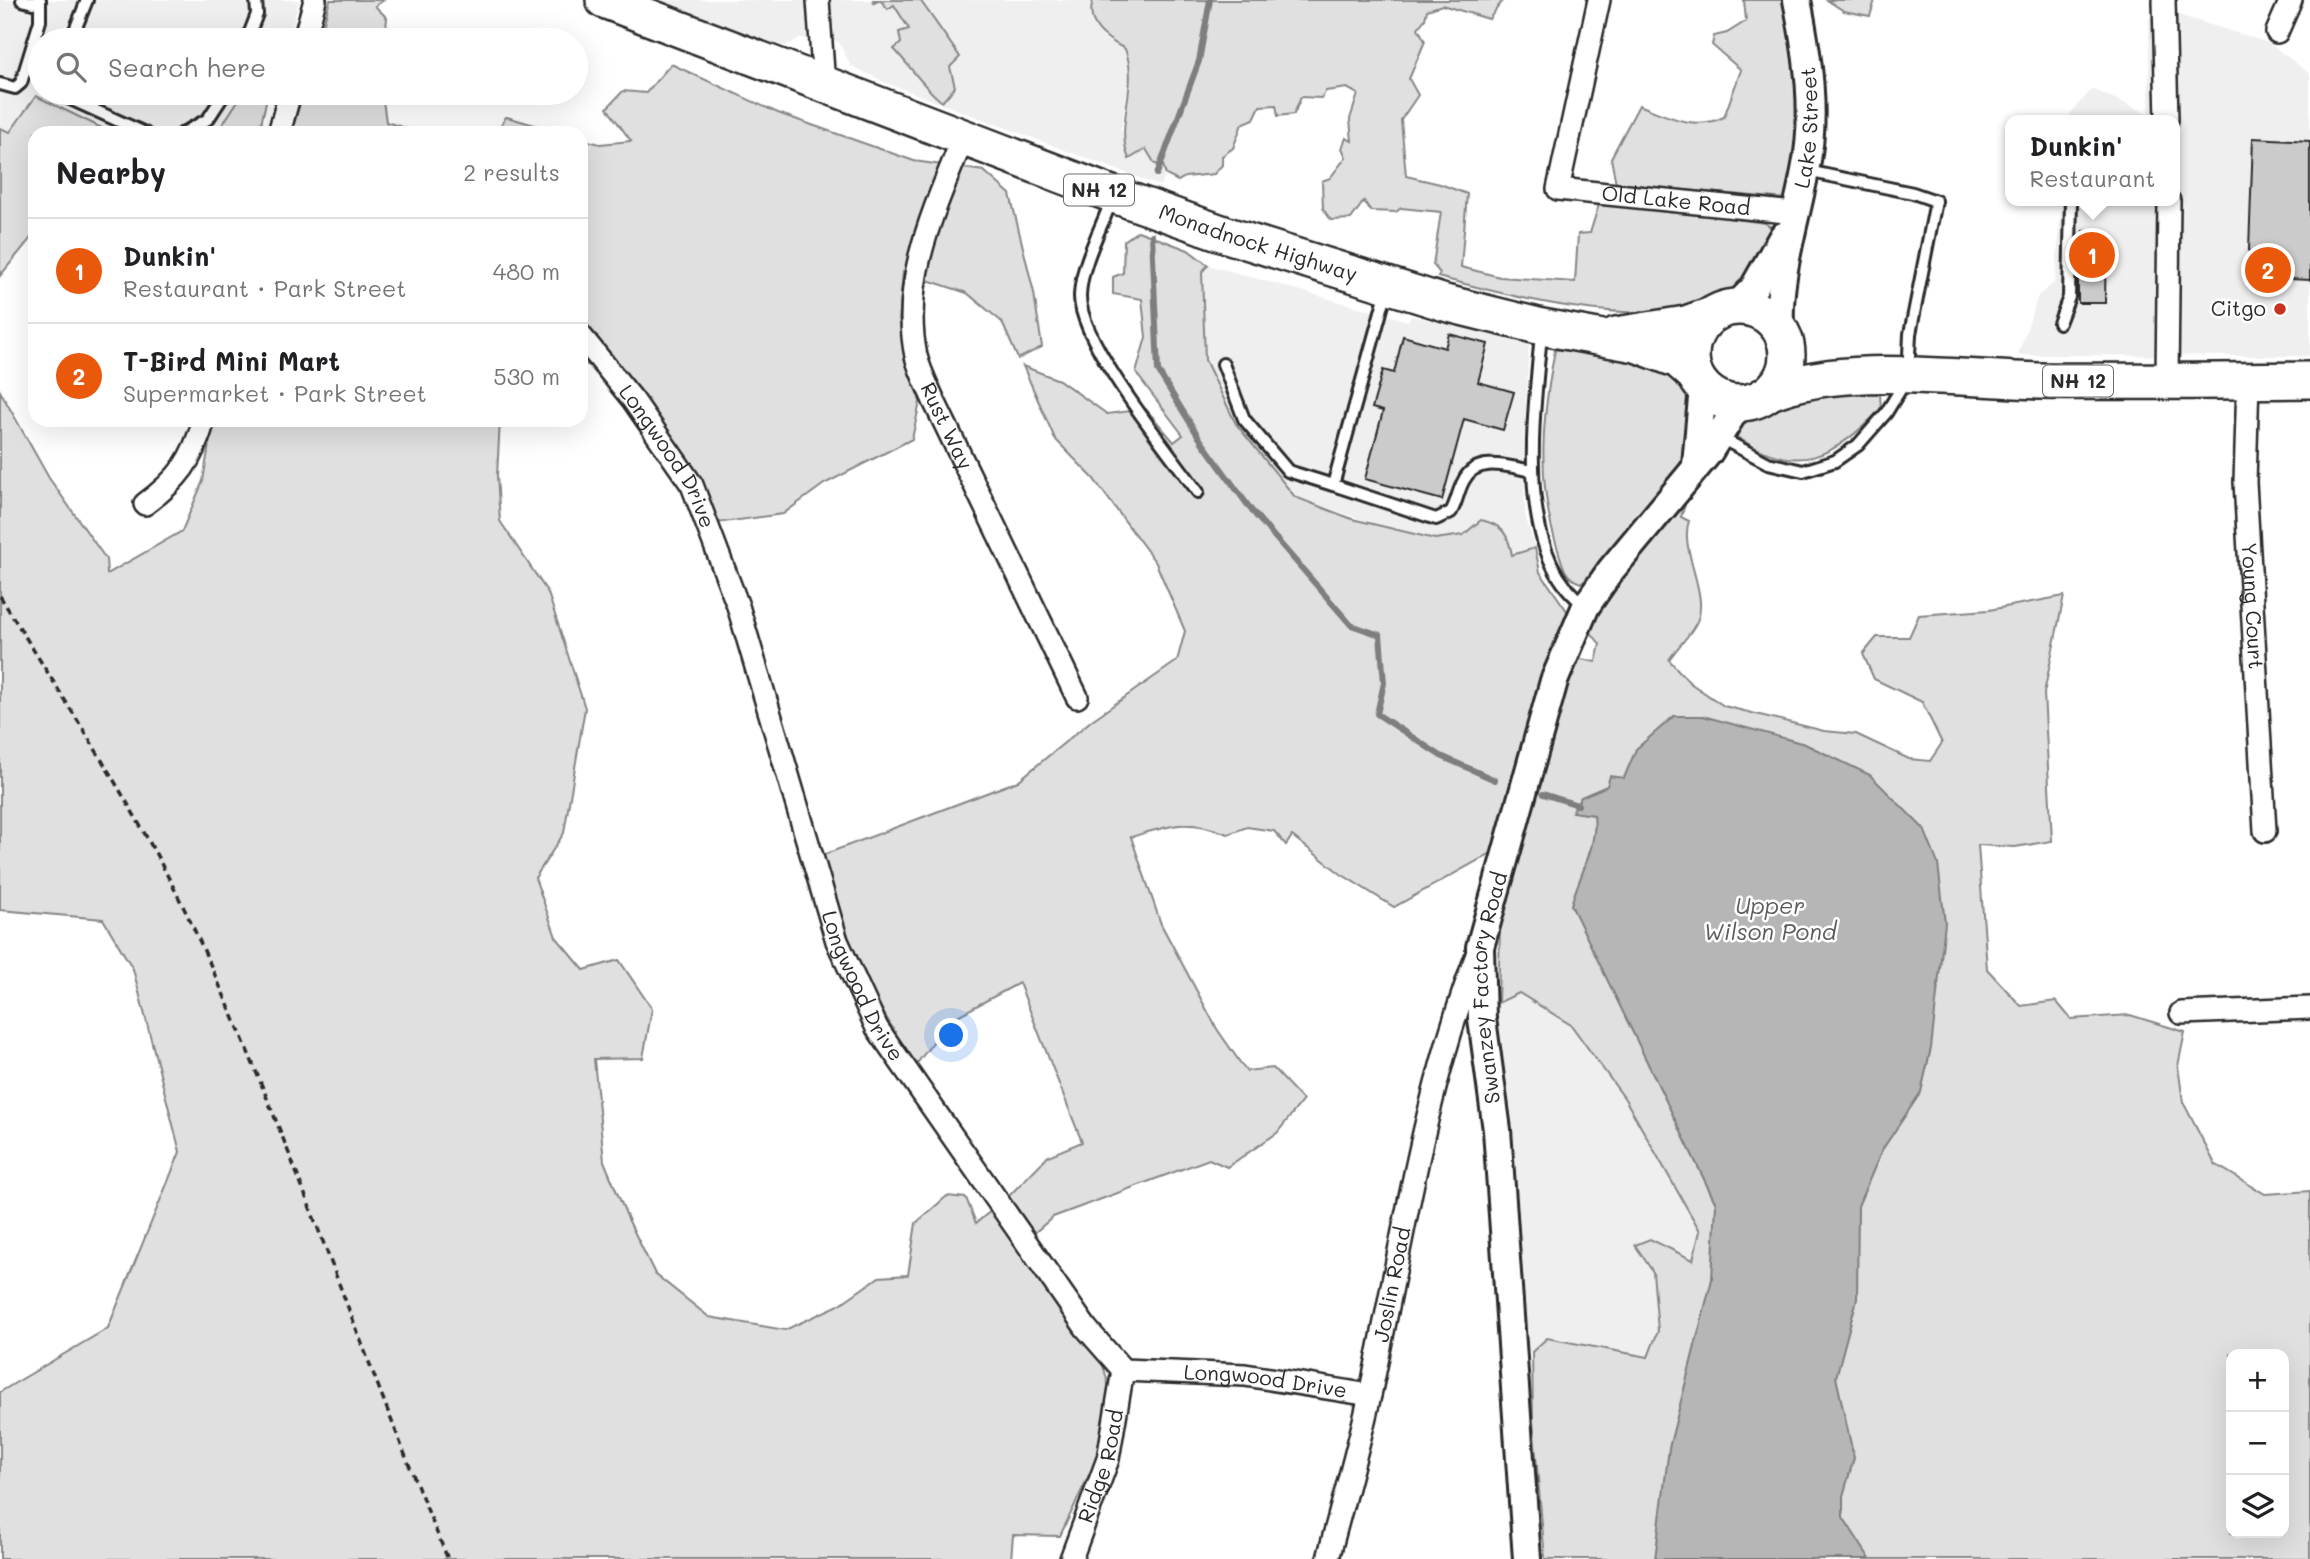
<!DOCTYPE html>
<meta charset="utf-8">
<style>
:root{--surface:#fff;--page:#f2f2f2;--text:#202124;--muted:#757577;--line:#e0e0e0;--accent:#ea580c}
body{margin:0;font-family:Mali,sans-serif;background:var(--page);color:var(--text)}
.controls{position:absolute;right:21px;bottom:21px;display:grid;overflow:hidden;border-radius:14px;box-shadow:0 7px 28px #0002}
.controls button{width:63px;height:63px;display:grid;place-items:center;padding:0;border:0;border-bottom:2px solid var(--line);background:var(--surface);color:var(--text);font:35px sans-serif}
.you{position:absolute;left:952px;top:1036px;width:24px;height:24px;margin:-18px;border:5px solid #fff;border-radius:50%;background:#1a73e8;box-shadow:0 0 0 10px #1a73e833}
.badge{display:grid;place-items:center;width:46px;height:46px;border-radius:50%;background:var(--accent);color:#fff;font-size:23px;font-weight:700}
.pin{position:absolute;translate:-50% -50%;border:4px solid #fff;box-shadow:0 2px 7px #0006}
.popup{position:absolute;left:2005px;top:115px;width:175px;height:91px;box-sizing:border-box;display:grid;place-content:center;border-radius:14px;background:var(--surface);filter:drop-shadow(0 2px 5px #0005);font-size:23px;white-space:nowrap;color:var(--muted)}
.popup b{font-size:26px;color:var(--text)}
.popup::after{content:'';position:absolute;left:50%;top:100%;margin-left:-14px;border:14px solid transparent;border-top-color:var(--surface)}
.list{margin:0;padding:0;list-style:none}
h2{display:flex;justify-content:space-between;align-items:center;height:91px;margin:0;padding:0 28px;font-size:30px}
h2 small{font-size:23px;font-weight:400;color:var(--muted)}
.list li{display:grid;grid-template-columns:46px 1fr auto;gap:21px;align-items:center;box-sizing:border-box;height:105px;padding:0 28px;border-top:2px solid var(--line)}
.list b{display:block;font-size:26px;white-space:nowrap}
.list p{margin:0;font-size:23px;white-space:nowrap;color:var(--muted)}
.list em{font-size:23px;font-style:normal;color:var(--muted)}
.icon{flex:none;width:38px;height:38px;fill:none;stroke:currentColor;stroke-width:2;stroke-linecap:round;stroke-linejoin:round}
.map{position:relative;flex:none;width:2310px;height:1559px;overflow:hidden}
.search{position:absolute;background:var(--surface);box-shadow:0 7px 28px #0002;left:28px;top:28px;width:560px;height:77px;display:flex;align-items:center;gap:18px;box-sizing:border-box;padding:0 24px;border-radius:38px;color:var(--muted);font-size:26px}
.panel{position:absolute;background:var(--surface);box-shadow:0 7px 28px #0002;left:28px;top:126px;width:560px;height:301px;border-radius:21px}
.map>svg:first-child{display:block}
</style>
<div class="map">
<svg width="2310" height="1559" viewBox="0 0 2310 1559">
<rect width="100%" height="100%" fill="#fff"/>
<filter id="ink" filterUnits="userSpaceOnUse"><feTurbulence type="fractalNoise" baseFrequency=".0143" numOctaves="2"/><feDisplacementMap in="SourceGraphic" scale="14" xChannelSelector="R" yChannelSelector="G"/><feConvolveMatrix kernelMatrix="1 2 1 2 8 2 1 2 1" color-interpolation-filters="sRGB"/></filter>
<g filter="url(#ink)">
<g fill="#efefef">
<path d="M0 0H299L289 40H40V93H243L217 133H112L36 97 10 132 0 128Z"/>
<path d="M658 0H873L894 5 910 30 894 49 940 103 955 87 920 0H1093L1090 8 1104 38 1125 49 1131 65 1121 129 1127 139 1125 150 1137 156 1146 149 1155 163 1163 165 1166 175 1160 186 884 82 850 65 839 42 800 38 786 46 767 42Z"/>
<path d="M2169 12 2269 43 2310 74V356L2018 355 2038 296 2055 282 2062 201H2174V120H2070V114L2092 89 2149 114V18Z"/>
<path d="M1208 265 1408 321 1412 316 1526 343 1529 346 1524 435 1525 515 1535 548 1511 556 1472 526 1463 535 1435 539 1398 532 1295 497 1236 424 1205 359 1202 271Z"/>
<path d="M1519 993 1571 1025 1625 1099 1700 1231 1693 1260 1650 1239 1635 1245 1653 1272 1658 1331 1648 1357 1548 1338 1532 1352 1524 1350 1500 1087 1498 1003Z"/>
</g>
<g fill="#e0e0e0" stroke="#868686" stroke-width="2" fill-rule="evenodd">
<path d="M330 0H384L375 6 387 18 385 40H319Z"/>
<path d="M873 0H920L960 57 950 67 955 87 942 102C923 87 911 67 894 49L901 43 899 32 909 29 894 5 888 9 880 0 874 3Z"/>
<path d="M1093 0H1503L1489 19 1442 5 1427 10 1425 19 1418 28 1425 41 1409 79 1418 95 1401 120 1406 176 1440 184 1467 194 1461 267 1500 277 1575 282 1578 234 1590 233 1600 201 1765 223 1772 228C1770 235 1770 246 1766 253 1713 355 1523 299 1438 277L1440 273 1433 265 1441 212 1401 208 1396 212 1371 211 1364 201 1351 219 1331 220 1323 209 1322 181 1330 178 1346 157 1342 148 1346 138 1352 141 1350 119 1358 94 1347 88 1326 91 1321 98 1301 97 1294 114 1278 116 1276 105 1260 106 1254 119 1242 124 1233 148 1222 156V165L1214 174 1185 177 1178 181 1166 175 1163 165 1155 164 1146 149 1129 159C1114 122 1140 87 1125 49 1106 39 1085 25 1093 0Z"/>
<path d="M1744 0H1785C1801 73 1805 125 1787 199L1616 184 1611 158 1639 105C1667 116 1695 131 1724 117L1741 70 1712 45 1714 36 1727 33 1746 21Z"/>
<path d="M1827 0H1875L1870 16 1844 11Z"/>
<path d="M671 64 778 113 914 161 984 171 1010 194 1034 293 1042 347 1018 359 1002 322 967 293 903 272 899 320 920 402 912 439 824 484 783 514 717 523 702 480 620 369 581 364V139L600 144 631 141 607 108 623 91 646 93Z"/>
<path d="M243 93H268L259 133H217Z"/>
<path d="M303 93H382L386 122 422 133H291Z"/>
<path d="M36 96 112 133H35V233L0 276V128L10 132Z"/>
<path d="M506 117H507L562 133H496Z"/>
<path d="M1138 231 1188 250 1208 265 1202 272 1205 360 1236 424 1295 497 1352 519 1435 539 1463 535 1481 520C1503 525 1508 534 1512 555L1535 548 1540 572 1567 611 1565 626 1493 852 1394 907 1341 874 1292 836 1286 845 1274 831 1247 827 1228 834C1187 818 1172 825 1131 837L1161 924 1217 1029 1246 1071 1273 1068 1303 1100 1277 1133 1227 1167 1209 1159 1053 1217 1018 1247 1075 1333 1099 1351 1110 1390 1100 1452 1060 1536 1013 1535 1011 1559H0V1392L108 1328 180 1152 133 969 103 919 0 910V391L49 478 106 559 107 574 182 531 203 481 213 420H500L497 476 500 521 548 593 585 708 564 833 535 878 556 937 584 970 619 960 652 1009 643 1058 594 1059 604 1161 628 1219 655 1274 709 1317 785 1330 839 1305 879 1277 908 1275 916 1223 947 1196 966 1198 976 1223 1008 1197 1048 1156 1082 1142 1019 983 950 1020 915 1066 863 978 820 856 1018 781 1092 720 1177 661 1185 631 1156 563 1093 478 1055 439 1023 366 1059 380 1107 414 1146 409 1174 442 1183 435 1136 373 1146 337 1142 299 1113 294V277L1123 273 1124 241Z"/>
<path d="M1575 348 1655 359 1694 390C1693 404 1695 419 1692 433 1684 477 1619 542 1590 578L1581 583C1564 578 1563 565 1558 550 1536 483 1542 417 1555 350Z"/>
<path d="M1822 390 1880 394 1881 409C1833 458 1799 477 1737 437L1735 428C1767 400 1782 396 1822 390Z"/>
<path d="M1685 505 1681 517 1689 521C1679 548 1708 592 1698 619 1693 633 1677 647 1669 660L1690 683 1724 706 1824 731 1856 734 1909 759 1930 761 1942 743 1922 702 1874 679 1863 654 1877 637H1909L1919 615 1989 610 2064 596 2044 693 2052 841 2015 847 1978 845 1987 969 2021 1006 2056 1001 2071 1019 2130 1015 2185 1032 2178 1066 2183 1102 2215 1164 2265 1194 2310 1191V1559H1545L1533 1421 1532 1352 1547 1338 1648 1357 1658 1331 1653 1272 1635 1245 1650 1239 1693 1260 1700 1231 1625 1099 1571 1025 1519 993 1498 1003 1500 928 1507 889 1576 658 1596 662 1600 644 1589 630C1612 580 1649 545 1685 505ZM2231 1354H2284V1533H2231Z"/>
</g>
<path fill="#b6b6b6" stroke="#7e7e7e" stroke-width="2" d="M1674 716H1703L1805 744 1870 775 1924 829 1938 864 1945 923 1931 1048 1921 1092 1882 1150 1858 1206 1857 1299 1836 1377 1854 1458 1843 1496V1517L1870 1559H1655L1669 1448 1712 1279 1716 1204 1571 905C1579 876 1598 845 1594 815L1572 812 1581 797 1607 786 1610 776 1624 778 1636 749Z"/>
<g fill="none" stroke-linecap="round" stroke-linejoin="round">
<g stroke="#7e7e7e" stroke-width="6">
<path d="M1157 174 1199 61 1210 0"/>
<path d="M1152 235 1158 371 1202 442 1252 511 1351 625 1380 635 1384 683 1377 714 1441 756 1495 780"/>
<path d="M1543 794 1578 805"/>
</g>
</g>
<g fill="#cbcbcb" stroke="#2b2b2b" stroke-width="2">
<path d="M2253 138 2310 141V280L2248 277Z"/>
<path d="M2083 231H2101V237L2106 238 2105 303H2078V237H2083Z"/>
<path d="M1449 334 1488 344 1478 382 1514 392 1503 430 1464 419 1442 500 1365 479 1383 411 1372 408 1383 370 1394 373 1403 336 1445 348Z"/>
</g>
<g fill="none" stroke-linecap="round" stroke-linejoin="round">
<defs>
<g id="service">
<path d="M22 0 33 3 40 0"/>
<path d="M71 40 87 0"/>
<path d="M247 40 257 14 256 0"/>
<path d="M0 84 15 88 21 83 40 21V1"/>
<path d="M57 93 145 133"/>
<path d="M183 133 208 119 225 93"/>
<path d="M1112 199C1101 229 1081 264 1080 296 1079 342 1169 452 1198 492"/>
<path d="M2059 323 2069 297 2071 201"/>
<path d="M1541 333C1535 410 1512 554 1585 605"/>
<path d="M1223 364 1244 419 1288 471 1333 485 1387 290"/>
<path d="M1719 437 1768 463 1803 471 1835 461 1858 445 1886 413 1908 377 1910 334 1936 201 1913 193 1807 171"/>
<path d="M1333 485 1436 519 1451 512C1457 502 1458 490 1464 480 1476 455 1510 467 1532 471"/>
</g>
<g id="minor">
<path d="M818 0 824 86"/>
<path id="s1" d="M1599 0 1558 189 1795 213"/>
<path d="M2164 0 2167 120"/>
<path d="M2277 32 2291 0"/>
<path d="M304 40 315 0"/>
<path d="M279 133 290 93"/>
<path id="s2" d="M963 138C935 208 900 280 916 356 920 372 928 387 934 401L1077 697"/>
<path id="s3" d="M581 336 633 400 692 485 738 606 837 941 877 1028 1086 1328 1123 1370 1245 1375 1370 1395"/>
<path d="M2167 380 2169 201"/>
<path id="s4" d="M2248 380 2245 482 2265 831"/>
<path d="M145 504C179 479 192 461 204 420"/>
<path d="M2181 1013 2310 1008"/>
<path id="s5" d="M1071 1559 1108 1459 1123 1370"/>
<path id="s6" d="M1328 1559C1342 1504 1358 1450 1370 1395 1402 1247 1423 1094 1478 952"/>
</g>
<g id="tertiary">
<path d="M1734 308 1753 289 1783 236"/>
<path id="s7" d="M1780 330C1777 276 1795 224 1805 171 1817 114 1808 56 1797 0"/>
<path d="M1696 465 1703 387"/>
<path id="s8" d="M1527 1559 1497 1130 1482 1019 1480 947 1554 681 1586 606 1611 570 1709 452 1734 412 1746 403"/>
</g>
<g id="trunk">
<path id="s9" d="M604 0 1114 195 1227 235 1445 303 1542 327 1636 344 1678 360 1695 375"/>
<circle cx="1739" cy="355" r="48"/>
<path d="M1616 335 1686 324 1712 315"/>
<path d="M1770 392C1843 362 1958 379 2039 381 2129 382 2220 381 2310 380"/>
</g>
</defs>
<use href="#service" stroke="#2b2b2b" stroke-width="16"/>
<use href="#minor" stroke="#2b2b2b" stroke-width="26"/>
<use href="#tertiary" stroke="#2b2b2b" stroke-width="32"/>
<use href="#trunk" stroke="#2b2b2b" stroke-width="40"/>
<path stroke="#2b2b2b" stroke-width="3.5" stroke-dasharray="7 5" stroke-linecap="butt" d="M0 596C67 705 140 814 194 929 290 1135 359 1351 448 1559"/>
<use href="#service" stroke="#fff" stroke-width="10"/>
<use href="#minor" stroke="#fff" stroke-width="21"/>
<use href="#tertiary" stroke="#fff" stroke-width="26"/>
<use href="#trunk" stroke="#fff" stroke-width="35"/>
</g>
</g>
<circle fill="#c8321e" stroke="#fff" stroke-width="2.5" cx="2280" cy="309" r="7"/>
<g text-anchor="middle" stroke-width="5" stroke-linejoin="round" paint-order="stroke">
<g fill="#fff" stroke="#6b6b6b" stroke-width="2">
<rect x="1064" y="174.5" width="70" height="31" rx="5"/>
<rect x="2043" y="365.5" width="70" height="31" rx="5"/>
</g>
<g font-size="19" font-weight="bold" fill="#2b2b2b">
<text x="1099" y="197">NH 12</text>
<text x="2078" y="388">NH 12</text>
</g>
<g font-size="21" fill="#2b2b2b" stroke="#fff">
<text dy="7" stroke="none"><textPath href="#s7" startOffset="205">Lake Street</textPath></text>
<text dy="7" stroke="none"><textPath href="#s1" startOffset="312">Old Lake Road</textPath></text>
<text dy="7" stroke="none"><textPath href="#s9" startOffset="698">Monadnock Highway</textPath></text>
<text dy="7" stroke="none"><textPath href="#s2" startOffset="303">Rust Way</textPath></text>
<text dy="7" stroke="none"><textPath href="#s3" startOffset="149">Longwood Drive</textPath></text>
<text dy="7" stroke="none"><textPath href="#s4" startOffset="226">Young Court</textPath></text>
<text dy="7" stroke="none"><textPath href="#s3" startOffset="716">Longwood Drive</textPath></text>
<text dy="7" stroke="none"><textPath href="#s8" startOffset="574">Swanzey Factory Road</textPath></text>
<text dy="7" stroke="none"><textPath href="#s6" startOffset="282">Joslin Road</textPath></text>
<text dy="7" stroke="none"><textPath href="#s3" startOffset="1325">Longwood Drive</textPath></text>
<text dy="7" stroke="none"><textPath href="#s5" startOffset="98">Ridge Road</textPath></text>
</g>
<g font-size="21" fill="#2b2b2b" stroke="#fff" text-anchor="end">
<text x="2266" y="316">Citgo</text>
</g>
<g font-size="23" font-style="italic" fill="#5c5c5c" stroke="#fff">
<text x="1770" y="914">Upper<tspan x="1770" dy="26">Wilson Pond</tspan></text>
</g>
</g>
</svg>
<div class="controls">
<button>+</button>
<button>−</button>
<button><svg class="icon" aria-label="layers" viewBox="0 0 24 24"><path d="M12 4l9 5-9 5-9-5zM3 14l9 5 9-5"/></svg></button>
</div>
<div class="you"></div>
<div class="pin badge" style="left:2092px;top:255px">1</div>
<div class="popup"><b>Dunkin'</b>Restaurant</div>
<div class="pin badge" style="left:2268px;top:270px">2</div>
<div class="search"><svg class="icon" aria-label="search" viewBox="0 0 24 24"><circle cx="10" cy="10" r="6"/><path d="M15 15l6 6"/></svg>Search here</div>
<section class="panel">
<h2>Nearby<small>2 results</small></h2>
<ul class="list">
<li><span class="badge">1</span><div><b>Dunkin'</b><p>Restaurant · Park Street</p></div><em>480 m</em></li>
<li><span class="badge">2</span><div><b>T-Bird Mini Mart</b><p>Supermarket · Park Street</p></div><em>530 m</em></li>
</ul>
</section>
</div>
